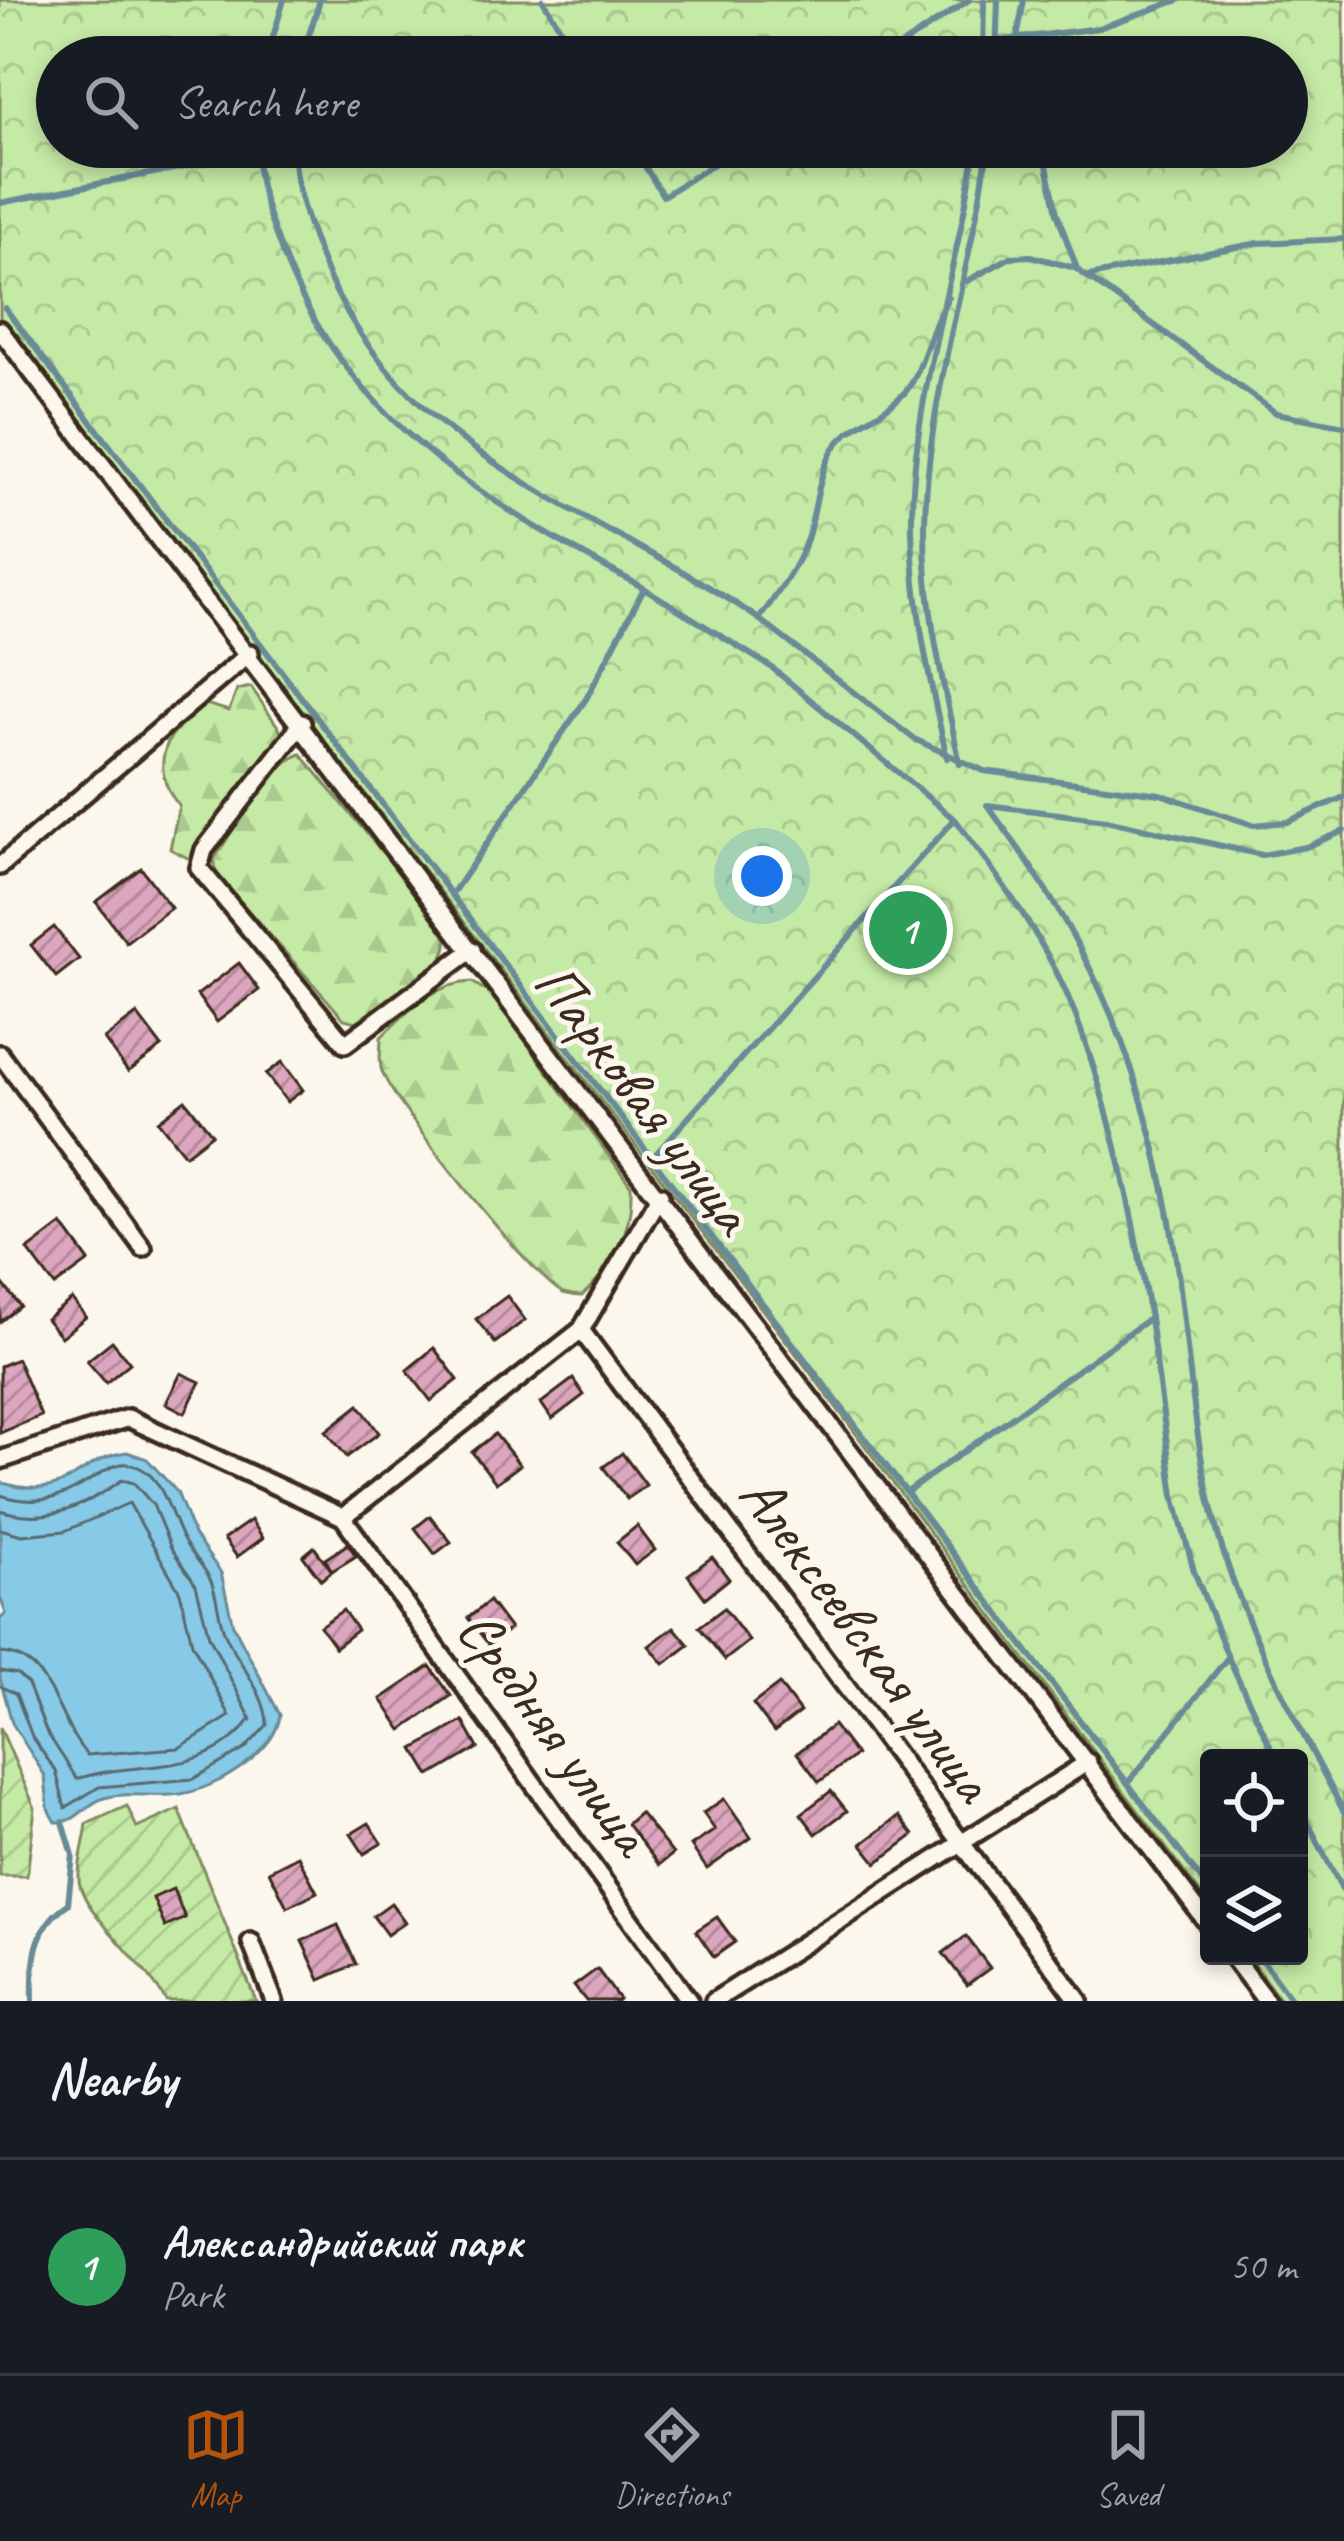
<!DOCTYPE html>
<meta charset="utf-8">
<style>
:root{--surface:#171b24;--page:#242831;--text:#f1f3f6;--muted:#9ea1a6;--line:#363941;--accent:#b45309}
body{margin:0;font-family:Caveat,sans-serif;background:var(--page);color:var(--text)}
.controls{position:absolute;right:36px;bottom:36px;display:grid;overflow:hidden;border-radius:12px;box-shadow:0 6px 18px #0003}
.controls button{width:108px;height:108px;display:grid;place-items:center;padding:0;border:0;border-bottom:3px solid var(--line);background:var(--surface);color:var(--text);font:60px sans-serif}
.you{position:absolute;left:762px;top:876px;width:42px;height:42px;margin:-30px;border:9px solid #fff;border-radius:50%;background:#1a73e8;box-shadow:0 0 0 18px #1a73e833}
.badge{display:grid;place-items:center;width:78px;height:78px;border-radius:50%;background:var(--accent);color:#fff;font-size:39px;font-weight:700}
.pin{position:absolute;translate:-50% -50%;border:6px solid #fff;box-shadow:0 3px 12px #0006}
.list{margin:0;padding:0;list-style:none}
h2{display:flex;justify-content:space-between;align-items:center;height:156px;margin:0;padding:0 48px;font-size:51px}
h2 small{font-size:39px;font-weight:400;color:var(--muted)}
.list li{display:grid;grid-template-columns:78px 1fr auto;gap:36px;align-items:center;box-sizing:border-box;height:216px;padding:0 48px;border-top:3px solid var(--line)}
.list b{display:block;font-size:45px;white-space:nowrap}
.list p{margin:0;font-size:39px;white-space:nowrap;color:var(--muted)}
.list em{font-size:39px;font-style:normal;color:var(--muted)}
.icon{flex:none;width:66px;height:66px;fill:none;stroke:currentColor;stroke-width:2;stroke-linecap:round;stroke-linejoin:round}
.map{position:relative;flex:none;width:1344px;height:2001px;overflow:hidden}
.search{position:absolute;background:var(--surface);box-shadow:0 6px 18px #0003;left:36px;right:36px;top:36px;height:132px;display:flex;align-items:center;gap:30px;box-sizing:border-box;padding:0 42px;border-radius:66px;color:var(--muted);font-size:45px}
.sheet{height:372px;background:var(--surface)}
nav{display:flex;justify-content:space-around;align-items:center;box-sizing:border-box;height:168px;border-top:3px solid var(--line);background:var(--surface);font-size:33px;color:var(--muted)}
nav a{display:grid;justify-items:center;gap:6px}
nav .on{color:var(--accent)}
.map>svg:first-child{display:block}
</style>
<div class="map">
<svg width="1344" height="2001" viewBox="0 0 1344 2001">
<defs>
<pattern id="forest-firs" width="22" height="20" patternUnits="userSpaceOnUse" patternTransform="scale(3)"><rect width="22" height="20" fill="#c5eaa5"/><path d="M5 1l3.5 6h-7zM16 11l3.5 6h-7z" fill="#aac98e"/></pattern>
<pattern id="park-crowns" width="20" height="18" patternUnits="userSpaceOnUse" patternTransform="scale(3)"><rect width="20" height="18" fill="#c5eaa5"/><path d="M2 6a3 3 0 1 1 6 0M12 15a3 3 0 1 1 6 0" fill="none" stroke="#aac98e"/></pattern>
<pattern id="garden-furrows" width="10" height="10" patternUnits="userSpaceOnUse" patternTransform="scale(3)"><rect width="10" height="10" fill="#c5eaa5"/><path d="M-1 1l2-2M0 10L10 0M9 11l2-2" fill="none" stroke="#aac98e"/></pattern>
<pattern id="building-hatch" width="6" height="6" patternUnits="userSpaceOnUse" patternTransform="scale(3)"><rect width="6" height="6" fill="#dca6be"/><path d="M-1 1l2-2M0 6l6-6M5 7l2-2" fill="none" stroke="#b4879a"/></pattern>
</defs>
<rect width="100%" height="100%" fill="#fbf7ec"/>
<filter id="ink" filterUnits="userSpaceOnUse"><feTurbulence type="fractalNoise" baseFrequency=".00833" numOctaves="2"/><feDisplacementMap in="SourceGraphic" scale="24" xChannelSelector="R" yChannelSelector="G"/><feConvolveMatrix kernelMatrix="1 2 1 2 8 2 1 2 1" color-interpolation-filters="sRGB"/></filter>
<g filter="url(#ink)">
<g fill="url(#forest-firs)" stroke="#808a62" stroke-width="3">
<path d="M251 687 283 734 192 860 170 849 179 806C147 765 166 732 202 703L229 711 237 690Z"/>
<path d="M301 754 436 917C440 924 447 935 447 943 449 969 377 1009 356 1022L344 1019 216 874 214 859C233 831 270 764 301 754Z"/>
<path d="M472 982 491 994 631 1186C633 1232 614 1265 582 1296 578 1296 567 1294 563 1293 531 1276 399 1111 383 1074 378 1063 381 1050 381 1037 407 1012 434 983 472 982Z"/>
</g>
<path fill="url(#park-crowns)" stroke="#808a62" stroke-width="3" fill-rule="evenodd" d="M0 0H1344V2001H1281L1247 1956H1299V1758H1209V1905L797 1355 0 319ZM57 57H1287V147H57Z"/>
<g fill="url(#garden-furrows)" stroke="#808a62" stroke-width="3">
<path d="M0 1727 35 1808 27 1876H0Z"/>
<path d="M127 1806 137 1828 179 1809 256 2001H166C145 1962 82 1913 79 1880 78 1863 85 1841 87 1824Z"/>
</g>
<path fill="#87cae8" stroke="#698a97" stroke-width="3" d="M127 1452 147 1459 177 1492 194 1535 221 1573 233 1625 280 1715C276 1752 216 1789 181 1794 155 1798 129 1791 104 1798 83 1805 78 1823 56 1822L48 1808 45 1776 12 1723 0 1678V1619L6 1614 0 1597V1482C71 1505 74 1459 127 1452Z"/>
<g fill="none" stroke-linecap="round" stroke-linejoin="round">
<g stroke="#596a6f" stroke-width="3">
<path d="M0 1495C72 1518 98 1460 128 1464 165 1470 169 1517 185 1543 193 1556 205 1567 211 1581 218 1598 218 1617 225 1634 237 1662 267 1694 267 1725L245 1749 193 1779 99 1787 65 1808 56 1771 33 1739 16 1694 0 1686"/>
<path d="M0 1510C46 1525 84 1507 122 1480L134 1483 153 1505 171 1548 196 1585 209 1636 251 1719C203 1781 140 1758 77 1779L46 1731 28 1684 17 1674 0 1671"/>
<path d="M0 1529 22 1535 65 1531 129 1503 180 1592 192 1643 230 1716 179 1748 87 1755C54 1718 52 1655 0 1653"/>
</g>
<g stroke="#698a97" stroke-width="6">
<path d="M543 0 578 57"/>
<path d="M1031 36 1033 57"/>
<path d="M1017 38 1024 0"/>
<path d="M996 41 1099 28 1179 0"/>
<path d="M267 57 284 0"/>
<path d="M302 57 320 0"/>
<path d="M884 57 969 0"/>
<path d="M891 57 983 42"/>
<path d="M983 57 984 0"/>
<path d="M996 57 998 0"/>
<path d="M257 147C256 186 272 226 286 262 352 426 496 508 644 588L586 699 454 891"/>
<path d="M293 147C294 184 306 219 319 253 395 457 597 508 759 619"/>
<path d="M633 147 663 196 741 147"/>
<path d="M1043 147 1057 213 1077 269"/>
<path d="M0 203 256 153"/>
<path d="M1089 276 1258 243 1344 239"/>
<path d="M967 281 1011 257 1031 256 1075 268 1276 413 1344 426"/>
<path d="M948 298C930 326 923 371 906 391 884 417 844 424 829 457 817 481 816 513 807 539 796 569 778 593 759 619L914 739 984 771 1160 794 1253 825 1287 822 1344 797"/>
<path d="M5 308 1209 1890"/>
<path d="M644 588 771 667 953 818"/>
<path d="M947 758C930 682 913 608 912 530 910 401 958 274 975 147"/>
<path d="M960 764C944 686 924 608 925 528 926 399 971 274 988 147"/>
<path d="M1344 831 1306 847 1262 855 1106 820 987 805C1095 947 1148 1075 1175 1252 1190 1349 1193 1454 1222 1548 1251 1641 1299 1727 1344 1812"/>
<path d="M654 1156 955 819C1000 879 1048 943 1075 1014 1112 1112 1133 1215 1150 1318"/>
<path d="M910 1490 1150 1318 1174 1496 1194 1571 1228 1657"/>
<path d="M1129 1782 1228 1657 1276 1758"/>
<path d="M1299 1805 1344 1893"/>
<path d="M1259 1956 1292 2001"/>
<path d="M33 2001C32 1962 33 1927 68 1904L73 1855 63 1822"/>
</g>
</g>
<g fill="url(#building-hatch)" stroke="#3b2a1e" stroke-width="3">
<path d="M141 868 171 908 126 942 96 902Z"/>
<path d="M54 927 79 959 56 977 31 945Z"/>
<path d="M239 963 259 990 217 1022 197 995Z"/>
<path d="M137 1014 162 1047 128 1072 104 1039Z"/>
<path d="M282 1062 303 1090 287 1102 266 1074Z"/>
<path d="M185 1100 212 1134 185 1155 158 1121Z"/>
<path d="M62 1224 89 1261 55 1286 28 1250Z"/>
<path d="M0 1280 20 1306 0 1322Z"/>
<path d="M507 1296 525 1320 495 1343 476 1319Z"/>
<path d="M72 1299 86 1317 61 1337 46 1319Z"/>
<path d="M112 1341 130 1363 106 1383 87 1361Z"/>
<path d="M434 1348 458 1380 431 1401 407 1370Z"/>
<path d="M17 1359 41 1416 0 1433V1366Z"/>
<path d="M181 1373 200 1382 185 1413 166 1403Z"/>
<path d="M573 1379 584 1395 552 1419 541 1403Z"/>
<path d="M359 1405 379 1433 347 1457 326 1431Z"/>
<path d="M495 1434 520 1465 496 1483 472 1452Z"/>
<path d="M622 1453 646 1485 627 1499 603 1467Z"/>
<path d="M430 1516 451 1542 435 1554 415 1528Z"/>
<path d="M251 1520 263 1538 237 1557 224 1539Z"/>
<path d="M637 1526 655 1550 635 1565 617 1542Z"/>
<path d="M348 1544 356 1556 332 1571 325 1559Z"/>
<path d="M314 1547 332 1571 321 1580 303 1556Z"/>
<path d="M712 1557 729 1579 705 1598 688 1575Z"/>
<path d="M489 1601 510 1629 489 1645 468 1618Z"/>
<path d="M724 1608 749 1641 725 1660 699 1627Z"/>
<path d="M343 1610 357 1630 335 1647 320 1626Z"/>
<path d="M674 1627 689 1645 664 1664 649 1646Z"/>
<path d="M430 1666 451 1696 402 1730 381 1699Z"/>
<path d="M779 1684 800 1712 774 1732 753 1704Z"/>
<path d="M463 1721 478 1748 430 1776 414 1749Z"/>
<path d="M833 1725 856 1755 819 1782 797 1753Z"/>
<path d="M831 1791 847 1811 816 1834 801 1814Z"/>
<path d="M724 1799 751 1838 707 1869 691 1846 715 1830 703 1813Z"/>
<path d="M640 1813 673 1854 659 1865 627 1824Z"/>
<path d="M899 1816 914 1835 877 1863 862 1844Z"/>
<path d="M369 1823 382 1843 364 1854 351 1834Z"/>
<path d="M298 1856 317 1892 287 1907 269 1871Z"/>
<path d="M173 1889 185 1918 165 1927 153 1898Z"/>
<path d="M391 1903 405 1922 387 1935 373 1916Z"/>
<path d="M717 1917 735 1942 714 1957 696 1931Z"/>
<path d="M338 1925 356 1964 320 1980 302 1941Z"/>
<path d="M966 1936 990 1968 967 1985 943 1953Z"/>
<path d="M597 1969 619 1999 617 2001H586L574 1986Z"/>
</g>
<g fill="none" stroke-linecap="round" stroke-linejoin="round">
<defs>
<g id="minor">
<path d="M0 330 1209 1925"/>
<path d="M302 723 204 850 199 868 345 1044 472 950"/>
<path d="M0 866 250 653"/>
<path d="M0 1054 143 1248"/>
<path d="M581 1330 1079 2001"/>
<path d="M0 1460 128 1418 343 1517 689 2001"/>
<path d="M343 1517 581 1330 660 1195"/>
<path d="M251 1942 274 2001"/>
<path d="M1232 1956 1266 2001"/>
<path d="M714 2001 1088 1762"/>
</g>
</defs>
<use href="#minor" stroke="#3b2a1e" stroke-width="24"/>
<use href="#minor" stroke="#fbf7ec" stroke-width="15"/>
</g>
</g>
<g text-anchor="middle" stroke-width="10" stroke-linejoin="round" paint-order="stroke">
<g font-size="60" fill="#3b2a1e" stroke="#fbf7ec">
<text transform="translate(645 1097) rotate(53)" y="21">Парковая улица</text>
<text transform="translate(868 1637) rotate(54)" y="21">Алексеевская улица</text>
<text transform="translate(556 1731) rotate(54)" y="21">Средняя улица</text>
</g>
</g>
</svg>
<div class="controls">
<button><svg class="icon" aria-label="locate" viewBox="0 0 24 24"><circle cx="12" cy="12" r="6"/><path d="M12 2v4M12 18v4M2 12h4M18 12h4"/></svg></button>
<button><svg class="icon" aria-label="layers" viewBox="0 0 24 24"><path d="M12 4l9 5-9 5-9-5zM3 14l9 5 9-5"/></svg></button>
</div>
<div class="you"></div>
<div class="pin badge" style="left:908px;top:930px;background:#2e9e5b">1</div>
<div class="search"><svg class="icon" aria-label="search" viewBox="0 0 24 24"><circle cx="10" cy="10" r="6"/><path d="M15 15l6 6"/></svg>Search here</div>
</div>
<section class="sheet">
<h2>Nearby<small></small></h2>
<ul class="list">
<li><span class="badge" style="background:#2e9e5b">1</span><div><b>Александрийский парк</b><p>Park</p></div><em>50 m</em></li>
</ul>
</section>
<nav>
<a class="on"><svg class="icon" aria-label="map" viewBox="0 0 24 24"><path d="M3 6l6-2 6 2 6-2v14l-6 2-6-2-6 2zM9 4v14M15 6v14"/></svg>Map</a>
<a><svg class="icon" aria-label="directions" viewBox="0 0 24 24"><path d="M12 3l9 9-9 9-9-9zM9 14v-3h6M13 9l2 2-2 2"/></svg>Directions</a>
<a><svg class="icon" aria-label="saved" viewBox="0 0 24 24"><path d="M7 4h10v16l-5-4-5 4z"/></svg>Saved</a>
</nav>
